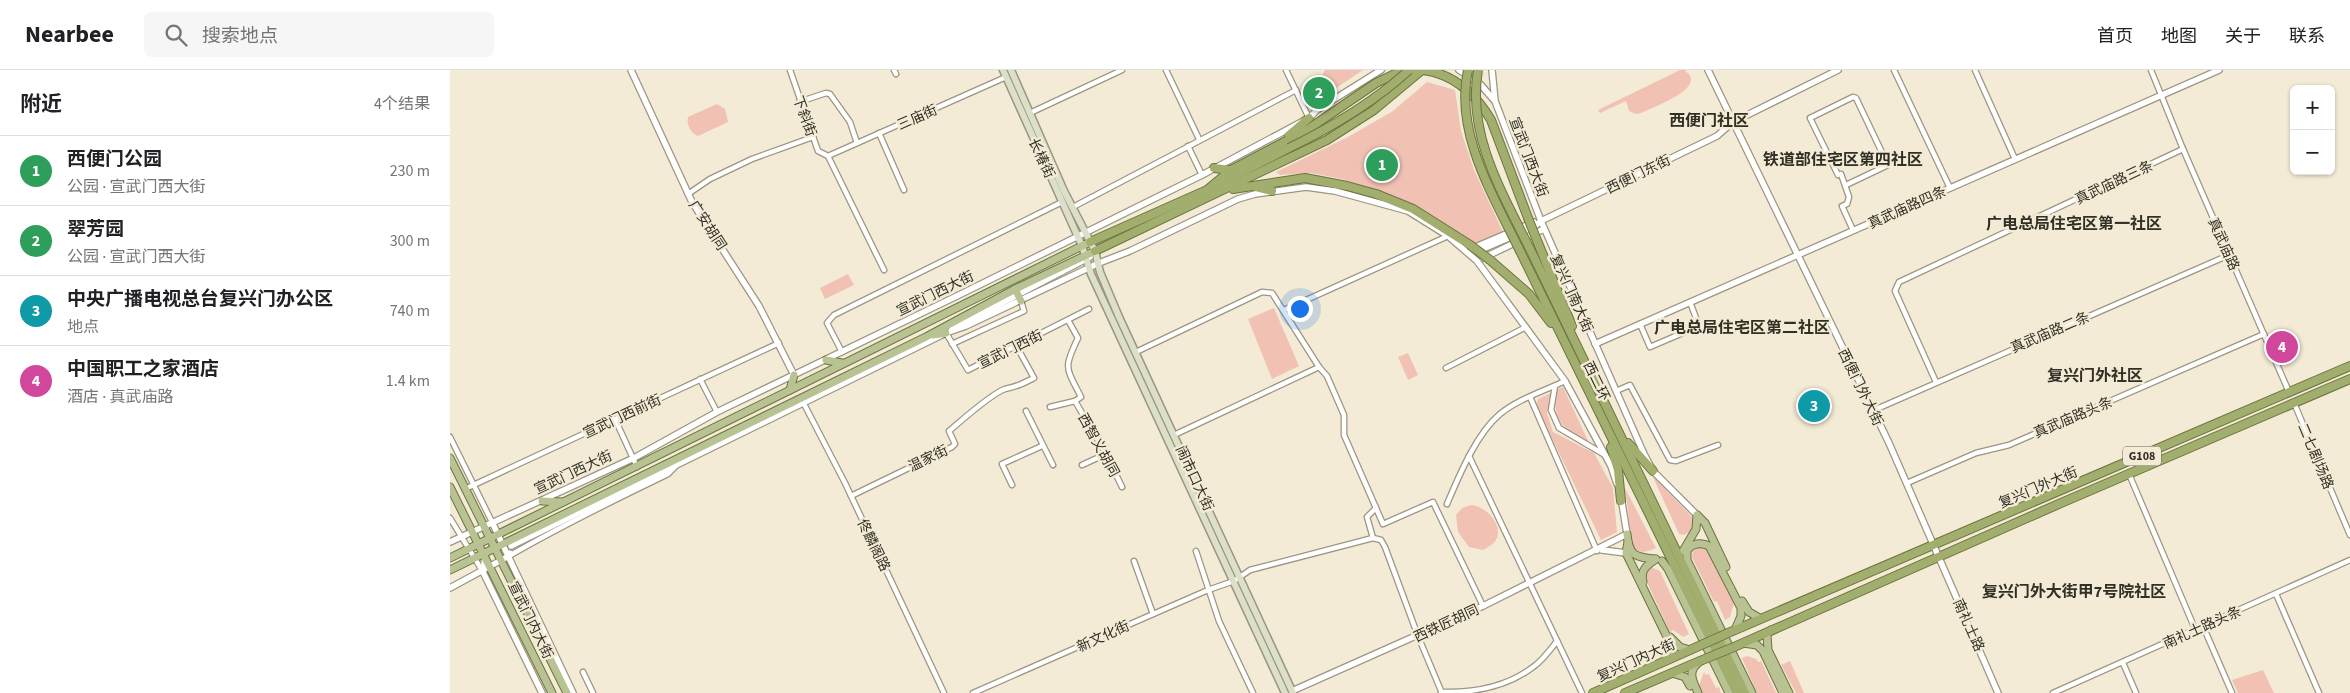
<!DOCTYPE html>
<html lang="zh">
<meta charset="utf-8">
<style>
:root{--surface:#fff;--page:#f6f6f6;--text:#202124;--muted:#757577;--line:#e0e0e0;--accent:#db2777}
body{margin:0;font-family:"Source Sans 3","Noto Sans SC",sans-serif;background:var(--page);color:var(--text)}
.controls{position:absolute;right:15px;top:15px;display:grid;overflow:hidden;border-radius:8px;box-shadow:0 1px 4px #0004}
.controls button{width:45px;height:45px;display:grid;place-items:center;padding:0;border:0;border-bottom:1px solid var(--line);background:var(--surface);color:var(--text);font:25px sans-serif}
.you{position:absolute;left:849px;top:238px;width:18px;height:18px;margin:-12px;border:4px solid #fff;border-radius:50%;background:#1a73e8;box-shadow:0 0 0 8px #1a73e833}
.badge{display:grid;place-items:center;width:32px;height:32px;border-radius:50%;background:var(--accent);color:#fff;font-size:16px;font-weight:700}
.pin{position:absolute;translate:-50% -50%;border:2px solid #fff;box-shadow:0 1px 5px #0006}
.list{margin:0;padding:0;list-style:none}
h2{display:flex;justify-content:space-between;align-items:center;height:65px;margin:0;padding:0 20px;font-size:21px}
h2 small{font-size:16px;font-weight:400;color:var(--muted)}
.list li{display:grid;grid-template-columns:32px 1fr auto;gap:15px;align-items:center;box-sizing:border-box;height:70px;padding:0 20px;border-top:1px solid var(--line)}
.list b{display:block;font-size:19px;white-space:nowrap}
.list p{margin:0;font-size:16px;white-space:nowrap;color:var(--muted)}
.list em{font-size:16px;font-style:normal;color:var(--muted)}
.icon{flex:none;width:28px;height:28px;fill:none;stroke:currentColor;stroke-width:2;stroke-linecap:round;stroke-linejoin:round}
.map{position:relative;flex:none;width:1900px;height:623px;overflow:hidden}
header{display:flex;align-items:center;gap:30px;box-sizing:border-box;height:70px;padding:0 25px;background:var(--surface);border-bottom:1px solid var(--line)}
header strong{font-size:24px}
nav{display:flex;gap:28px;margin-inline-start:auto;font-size:18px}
.search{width:350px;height:45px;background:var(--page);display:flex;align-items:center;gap:12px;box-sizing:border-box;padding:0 18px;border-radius:8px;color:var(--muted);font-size:19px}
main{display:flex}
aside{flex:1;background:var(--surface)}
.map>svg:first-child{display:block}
</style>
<header>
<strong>Nearbee</strong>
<div class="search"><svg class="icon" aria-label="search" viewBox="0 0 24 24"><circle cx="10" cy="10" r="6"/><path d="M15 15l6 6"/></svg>搜索地点</div>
<nav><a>首页</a><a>地图</a><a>关于</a><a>联系</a></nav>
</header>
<main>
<aside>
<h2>附近<small>4个结果</small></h2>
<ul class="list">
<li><span class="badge" style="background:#2e9e5b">1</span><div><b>西便门公园</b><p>公园 · 宣武门西大街</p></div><em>230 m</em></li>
<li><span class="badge" style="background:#2e9e5b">2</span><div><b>翠芳园</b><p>公园 · 宣武门西大街</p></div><em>300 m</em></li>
<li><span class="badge" style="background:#0f9aa8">3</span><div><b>中央广播电视总台复兴门办公区</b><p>地点</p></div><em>740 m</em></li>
<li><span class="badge" style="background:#d1479c">4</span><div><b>中国职工之家酒店</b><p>酒店 · 真武庙路</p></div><em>1.4 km</em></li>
</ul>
</aside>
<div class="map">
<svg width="1900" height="623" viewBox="0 0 1900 623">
<rect width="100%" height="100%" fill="#f3ebd5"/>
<g fill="#f1c2b4">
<path d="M875 0H913L865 32 855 15 871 7Z"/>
<path d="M1230 0H1237L1235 1C1260 17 1201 38 1191 43L1186 44 1179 41 1176 31 1150 43 1148 40Z"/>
<path d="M977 12 1005 20 1011 61 1024 100 1053 162 1023 175 964 134 892 109 861 103 830 105 826 102 898 67 943 41Z"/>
<path d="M267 34 275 39 278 52 248 66C241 63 236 55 238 47Z"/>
<path d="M398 204 404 215 375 229 370 218Z"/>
<path d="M824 238 849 296 822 309 798 249Z"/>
<path d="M958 283 968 305 958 310 948 287Z"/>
<path d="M1113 317 1140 375C1114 359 1102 353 1106 320Z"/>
<path d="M1101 323 1097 343 1103 362 1144 383 1163 418 1167 462 1151 470 1086 335 1088 329Z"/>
<path d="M1202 405 1243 448 1245 452 1242 461 1234 465 1229 464Z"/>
<path d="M1175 418 1206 478C1196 482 1187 486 1182 473Z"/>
<path d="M1021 435C1035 436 1054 454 1046 470 1043 475 1038 477 1033 480L1019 477 1008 462 1006 445 1012 438Z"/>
<path d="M1248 477 1256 478 1259 481 1284 533 1280 547 1275 550 1267 531 1264 532 1242 487 1243 481Z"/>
<path d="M1201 497 1210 501 1239 564 1233 567 1223 560 1220 562 1195 508V501Z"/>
<path d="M1297 586 1306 589 1308 592 1311 591 1326 623H1307L1292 588Z"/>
<path d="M1340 591 1354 623H1346L1331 595Z"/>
<path d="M1813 600 1824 623H1788L1782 610Z"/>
<path d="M1254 602 1256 605 1259 604 1266 618 1269 617 1271 623H1252L1249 616Z"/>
</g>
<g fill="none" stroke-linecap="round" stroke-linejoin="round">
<defs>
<g id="minor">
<path d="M340 0 368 81 378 86"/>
<path d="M444 0 446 4"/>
<path d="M716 0 749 69"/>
<path d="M836 0 859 48"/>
<path d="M1444 0 1500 118"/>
<path d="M1525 0 1565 89"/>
<path d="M1701 0 1733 79 1839 322"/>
<path d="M349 32 376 23 380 24 400 52 407 73"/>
<path d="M580 43 672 0"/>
<path d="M429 63 454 120"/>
<path d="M738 76 752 105"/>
<path d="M378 86 556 7"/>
<path d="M378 86 434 200"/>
<path d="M1391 104 1399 127 1397 134 1392 136 1402 158"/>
<path d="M1388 105 1360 48 1403 27 1406 28 1438 95 1396 115"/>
<path d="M238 124 260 109 302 89 363 67"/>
<path d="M623 137 846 20"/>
<path d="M834 240 998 166"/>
<path d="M618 250 628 268C613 299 616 297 631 327L625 331"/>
<path d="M1190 254 1200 277 1249 256 1240 232"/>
<path d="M496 263 518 300 639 239"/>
<path d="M502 274 574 241 571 231"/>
<path d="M392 282 377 253 384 245 612 132"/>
<path d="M686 282 812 222 822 223 869 297 877 306 894 345V365L926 438"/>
<path d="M996 298 1076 257"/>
<path d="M250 309 267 342"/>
<path d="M1486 312 1445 221 1449 212 1733 79"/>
<path d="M1105 316 1101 340 1109 358 1155 385"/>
<path d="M1166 321 1180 315 1220 390 1226 391 1268 375"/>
<path d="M1080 327 1147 481"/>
<path d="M353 332 395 413 494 623"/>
<path d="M1844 333 1900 465"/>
<path d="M600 337 625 331 656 384 672 417"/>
<path d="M576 341 603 395"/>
<path d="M1422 341 1779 185"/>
<path d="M165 349 187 397"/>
<path d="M724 365 869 297"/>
<path d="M0 367 42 452"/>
<path d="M1019 386 1132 623"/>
<path d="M632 395 656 384"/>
<path d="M1679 404 1745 559"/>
<path d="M1457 413 1526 383 1559 375 1814 264"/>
<path d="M562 415 552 394 592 376"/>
<path d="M15 419 329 273"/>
<path d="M401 426 502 377 505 374 499 361C511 351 542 323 555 319 568 316 572 314 584 308L567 277"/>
<path d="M997 434C1009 406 1026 364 1050 344 1068 329 1094 321 1115 311"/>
<path d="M0 448 33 502"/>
<path d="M923 468 917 447 926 438 933 454 983 432 1033 536"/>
<path d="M746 481 769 551 803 623"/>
<path d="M59 486C111 456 164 430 218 404L225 397"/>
<path d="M684 491 703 544"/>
<path d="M1826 524 1869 623"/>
<path d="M1753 556 1782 623"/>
<path d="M1673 593 1686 623"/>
<path d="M133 602 143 623"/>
<path d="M991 622C1024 623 1057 617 1083 597 1092 591 1100 580 1107 571"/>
<path d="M523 623 758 520 784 511 800 500 923 468 931 470 935 477 968 566 992 623"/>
<path d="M1603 623 1900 490"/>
</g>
<g id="tertiary">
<path d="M181 0 242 132 309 236 344 305"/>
<path d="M1009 0 1030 14 1044 30"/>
<path d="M1042 0 1045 31 1091 151 1194 384 1203 401 1247 445"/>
<path d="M1258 0 1439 373 1548 623"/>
<path d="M1021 179 1084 152"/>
<path d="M1026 182 1084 157 1091 151 1267 66 1283 52 1388 0"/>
<path d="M1033 188 1094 159"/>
<path d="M502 259 640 187"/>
<path d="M1145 274 1769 0"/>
<path d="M42 452 123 623"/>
<path d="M0 472 184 388 267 342 509 225 752 105 859 48 867 40 931 0"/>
<path d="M61 476 496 263 516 256 649 193 680 181 788 129 805 124 856 117 885 121 958 141 998 166 1027 191 1115 311 1161 396 1167 414"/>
<path d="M1152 480 1176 483"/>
<path d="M35 486 33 502 92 623"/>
<path d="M0 518 59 486 60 483"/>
<path d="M842 621 1033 536 1177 464 1171 427"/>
</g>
<g id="secondary">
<path d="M553 0 632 176 641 204 835 623"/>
<path d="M561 0 614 121 645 181 650 202 669 247 843 623"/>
</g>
<g id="primary">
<path d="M565 219 571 231"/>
<path d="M483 265 496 263"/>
<path d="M376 290 392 293"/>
<path d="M340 320 344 305"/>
<path d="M0 388 117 623"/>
<path d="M0 417 102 623"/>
<path d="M92 431 112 432"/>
<path d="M1247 445 1255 453 1276 497"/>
<path d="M1177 464C1179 486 1185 487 1205 489"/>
<path d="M1178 472 1176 483 1220 573 1219 584 1215 591"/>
<path d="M1233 481 1246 459 1247 445"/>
<path d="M0 488 640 172"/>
<path d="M1212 491 1218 499 1279 623"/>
<path d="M0 500 476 267 565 219 645 181"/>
<path d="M1193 512C1190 500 1197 495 1206 489"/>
<path d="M1292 531 1299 542 1311 549"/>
<path d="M1285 560 1291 546V538L1259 476C1252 472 1241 473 1237 481V490L1302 623"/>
<path d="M1321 560 1317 564 1318 580 1339 623"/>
<path d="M1220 567 1230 577 1240 580"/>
<path d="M1293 573 1307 575 1313 581 1333 623"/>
<path d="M1222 603 1235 607 1240 616"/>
<path d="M1248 623C1243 611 1237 602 1248 593"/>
</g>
<g id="trunk">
<path d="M973 0C1004 4 1025 23 1041 50L1078 148"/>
<path d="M839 65 859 48"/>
<path d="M764 98 781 100"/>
<path d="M806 117 822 121"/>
<path d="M783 119 855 108 897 116 926 124 963 139 1020 175"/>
<path d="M757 120 781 100 857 60 926 13 947 3 961 0"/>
<path d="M640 172 757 120 839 78"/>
<path d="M1088 173 1122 256"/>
<path d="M1079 177 1295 623"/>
<path d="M645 181 877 70 924 40 972 0"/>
<path d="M1070 181 1287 623"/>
<path d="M1040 190 1079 224 1101 253"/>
<path d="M1178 373 1203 401"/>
<path d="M1161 377 1168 400 1171 431"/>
<path d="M1278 563 1900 296"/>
<path d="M1284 577 1611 433 1900 309"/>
<path d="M1143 623 1240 580"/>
<path d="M1175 623 1250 591"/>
</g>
</defs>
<use href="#minor" stroke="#9c9581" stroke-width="7"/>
<use href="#tertiary" stroke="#9c9581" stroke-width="8"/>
<use href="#secondary" stroke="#9c9581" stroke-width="9"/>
<use href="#primary" stroke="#6b743d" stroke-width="9"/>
<use href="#trunk" stroke="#6b743d" stroke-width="10"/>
<use href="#minor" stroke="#fff" stroke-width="4.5"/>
<use href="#tertiary" stroke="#fff" stroke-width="5.5"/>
<use href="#secondary" stroke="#dce0c9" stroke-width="6"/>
<use href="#primary" stroke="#b9c292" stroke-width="7"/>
<use href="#trunk" stroke="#a2ae6e" stroke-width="8"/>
<defs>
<g id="trunk-bridge">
<path d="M1018 0C1004 63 1044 127 1070 181"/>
<path d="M1028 0C1017 64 1051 121 1079 177"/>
<path d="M839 78C882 57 923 33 959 0"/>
<path d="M1078 148 1088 173"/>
<path d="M1020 175 1040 190"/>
<path d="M1240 580 1278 563"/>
<path d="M1250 591 1284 577"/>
</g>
</defs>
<use href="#trunk-bridge" stroke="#6b743d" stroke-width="10" stroke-linecap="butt"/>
<use href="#trunk-bridge" stroke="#a2ae6e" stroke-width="8"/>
</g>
<g text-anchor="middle" stroke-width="5" stroke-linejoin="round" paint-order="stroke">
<rect fill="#f3ebd5" stroke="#6b675a" stroke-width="1" x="1673" y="376.5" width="38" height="19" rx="4"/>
<g font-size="12" font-weight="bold" fill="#312f26">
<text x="1692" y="390">G108</text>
</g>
<g font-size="14" fill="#312f26" stroke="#f3ebd5">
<text transform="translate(355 46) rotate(70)" y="5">下斜街</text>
<text transform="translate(467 47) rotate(-24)" y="5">三庙街</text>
<text transform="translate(1079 87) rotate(69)" y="5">宣武门西大街</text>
<text transform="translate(592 88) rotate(65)" y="5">长椿街</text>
<text transform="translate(1188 104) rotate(-26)" y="5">西便门东街</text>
<text transform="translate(1664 112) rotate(-25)" y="5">真武庙路三条</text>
<text transform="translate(1457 137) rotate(-24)" y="5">真武庙路四条</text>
<text transform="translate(258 155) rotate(57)" y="5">广安胡同</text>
<text transform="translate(1774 174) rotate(66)" y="5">真武庙路</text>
<text transform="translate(485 223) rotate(-26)" y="5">宣武门西大街</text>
<text transform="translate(1122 223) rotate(66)" y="5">复兴门南大街</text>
<text transform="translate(1600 262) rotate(-23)" y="5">真武庙路二条</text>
<text transform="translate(560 279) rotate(-26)" y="5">宣武门西街</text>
<text transform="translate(1147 311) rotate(64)" y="5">西二环</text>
<text transform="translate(1411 317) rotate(64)" y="5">西便门外大街</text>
<text transform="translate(172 346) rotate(-25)" y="5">宣武门西前街</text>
<text transform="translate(1623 347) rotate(-23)" y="5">真武庙路头条</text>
<text transform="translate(649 375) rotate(61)" y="5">西智义胡同</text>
<text transform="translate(1866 386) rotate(67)" y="5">二七剧场路</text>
<text transform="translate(478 388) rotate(-26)" y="5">温家街</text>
<text transform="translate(123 402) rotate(-25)" y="5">宣武门西大街</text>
<text transform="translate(745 408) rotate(65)" y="5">闹市口大街</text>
<text transform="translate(1588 417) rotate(-23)" y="5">复兴门外大街</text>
<text transform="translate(424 475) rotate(64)" y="5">佟麟阁路</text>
<text transform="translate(81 550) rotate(64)" y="5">宣武门内大街</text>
<text transform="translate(996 553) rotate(-25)" y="5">西铁匠胡同</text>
<text transform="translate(1519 555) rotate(66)" y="5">南礼士路</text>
<text transform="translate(1752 557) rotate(-24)" y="5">南礼士路头条</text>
<text transform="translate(653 566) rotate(-24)" y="5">新文化街</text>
<text transform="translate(1186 590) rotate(-24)" y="5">复兴门内大街</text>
</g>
<g font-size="16" font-weight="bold" fill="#312f26" stroke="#f3ebd5">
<text x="1259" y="56">西便门社区</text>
<text x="1393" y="95">铁道部住宅区第四社区</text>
<text x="1624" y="159">广电总局住宅区第一社区</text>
<text x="1292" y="263">广电总局住宅区第二社区</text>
<text x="1645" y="311">复兴门外社区</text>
<text x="1624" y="527">复兴门外大街甲7号院社区</text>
</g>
</g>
</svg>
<div class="controls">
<button>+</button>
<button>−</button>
</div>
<div class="you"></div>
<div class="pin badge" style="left:932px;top:95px;background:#2e9e5b">1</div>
<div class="pin badge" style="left:869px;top:23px;background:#2e9e5b">2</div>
<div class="pin badge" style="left:1364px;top:336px;background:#0f9aa8">3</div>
<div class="pin badge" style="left:1832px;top:277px;background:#d1479c">4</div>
</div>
</main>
